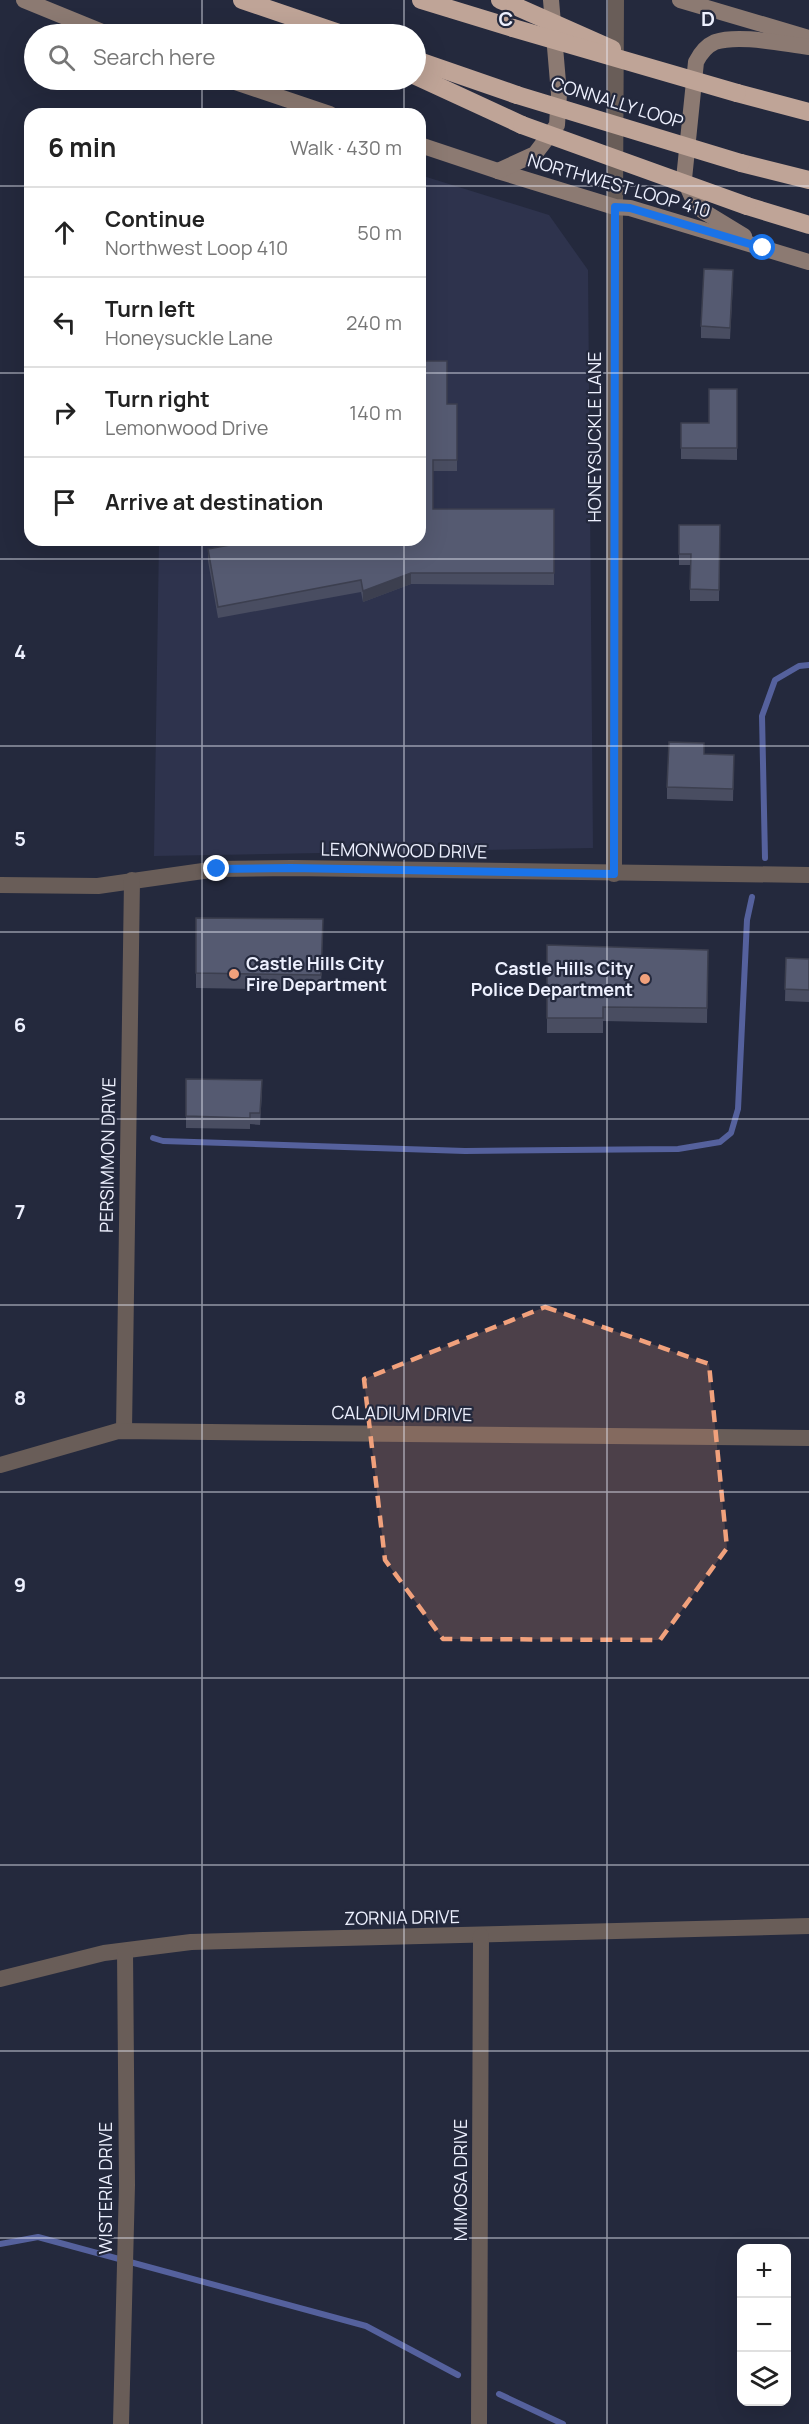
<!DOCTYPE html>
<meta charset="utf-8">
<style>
:root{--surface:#fff;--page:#f2f2f2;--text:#222;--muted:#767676;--line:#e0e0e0}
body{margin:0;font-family:Manrope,sans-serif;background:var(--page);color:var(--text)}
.controls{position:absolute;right:18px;bottom:18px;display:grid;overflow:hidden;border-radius:12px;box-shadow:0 6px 24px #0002}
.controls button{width:54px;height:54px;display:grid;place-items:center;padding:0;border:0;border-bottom:2px solid var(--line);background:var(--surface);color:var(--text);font:30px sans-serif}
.stop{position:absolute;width:18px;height:18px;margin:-14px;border:4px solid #1a73e8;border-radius:50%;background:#fff}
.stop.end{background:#1a73e8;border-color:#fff;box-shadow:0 2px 6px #0008}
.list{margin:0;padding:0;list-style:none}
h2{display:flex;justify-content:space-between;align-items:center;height:78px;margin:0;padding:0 24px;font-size:26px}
h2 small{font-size:20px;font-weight:400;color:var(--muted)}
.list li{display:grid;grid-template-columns:39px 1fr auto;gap:18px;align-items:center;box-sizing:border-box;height:90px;padding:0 24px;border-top:2px solid var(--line)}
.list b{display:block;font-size:22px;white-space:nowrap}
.list p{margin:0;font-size:20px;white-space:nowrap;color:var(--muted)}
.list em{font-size:20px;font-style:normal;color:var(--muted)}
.icon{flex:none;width:33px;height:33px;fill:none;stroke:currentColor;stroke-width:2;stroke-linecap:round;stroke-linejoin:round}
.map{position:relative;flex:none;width:809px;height:2424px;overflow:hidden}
.search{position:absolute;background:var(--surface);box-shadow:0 6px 24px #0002;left:24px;top:24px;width:402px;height:66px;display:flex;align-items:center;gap:15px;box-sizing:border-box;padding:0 21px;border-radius:33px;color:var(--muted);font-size:22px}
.panel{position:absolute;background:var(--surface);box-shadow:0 6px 24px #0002;left:24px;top:108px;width:402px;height:438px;border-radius:18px}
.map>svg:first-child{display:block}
</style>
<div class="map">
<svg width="809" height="2424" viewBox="0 0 809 2424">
<rect width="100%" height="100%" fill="#24293d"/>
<path fill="#2e334d" d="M420 175 549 215 588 270 593 848 154 856 159 540H420Z"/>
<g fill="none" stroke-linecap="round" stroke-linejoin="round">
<g stroke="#55619d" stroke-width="6">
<path d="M765 858 762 716 775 680 799 666 809 665"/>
<path d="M153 1138 163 1141 465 1151 678 1149 720 1142 731 1133 738 1109 747 920 752 897"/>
<path d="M0 2244 38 2237 366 2326 458 2375"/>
<path d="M499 2394 563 2424"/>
</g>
<g stroke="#695d58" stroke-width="16">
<path d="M614 874 615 207"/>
<path d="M0 885 98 886 217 869 291 868 809 875"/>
<path d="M124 1431 132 880"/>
<path d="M0 1465 118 1431 809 1438"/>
<path d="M0 1979 104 1953 191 1942 809 1926"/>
<path d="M121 2424 127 2185 125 1952"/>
<path d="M479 2424 481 1936"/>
</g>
<path stroke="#695d58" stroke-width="16" d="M615 207 616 0"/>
<g stroke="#8c7a72" stroke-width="16">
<path d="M24 0 107 34"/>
<path d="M680 0 809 38"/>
<path d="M229 80 330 114"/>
<path d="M420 145 498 171 615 207 630 208 809 262"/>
<path d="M498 171 535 154 557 125 559 94 551 0"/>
<path d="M744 236 703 211 692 197 684 179 696 62C700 54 706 46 715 42 740 34 783 44 809 47"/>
</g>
<g stroke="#bfa497" stroke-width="18">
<path d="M242 0 342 34"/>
<path d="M421 0 513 28"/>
<path d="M500 0 515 6"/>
<path d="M416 60 517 95"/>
<path d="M416 76 522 125"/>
<path d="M737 93 809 112"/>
<path d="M741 163 809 180"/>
<path d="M747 206 809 225"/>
</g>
<g stroke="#bfa497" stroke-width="18">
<path d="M515 6 612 49"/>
<path d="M513 28 737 93"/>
<path d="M517 95 741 163"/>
<path d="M522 125 747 206"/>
</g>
</g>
<g fill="#494d61">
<path d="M733 282 730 339 701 338V326Z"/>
<path d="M420 361 447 404H457V471H433V509H554V585L411 584 363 602 361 592 218 618 208 561V549L420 540Z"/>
<path d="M737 389V460L681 459V423H709Z"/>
<path d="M679 525H720L719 601H690V565H679Z"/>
<path d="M704 754 734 755 733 801 667 799V787Z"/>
<path d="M196 918 323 919 321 990 196 988Z"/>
<path d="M547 945 708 950 707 1023 603 1021V1033H547Z"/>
<path d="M786 958 809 959V1002L785 1001Z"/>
<path d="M186 1079 262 1092 260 1125 250 1124V1129L186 1128Z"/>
</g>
<path fill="#3c3f4f" d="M411 573V584L363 602V591Z"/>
<g fill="#555a71" stroke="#3c3f4f" stroke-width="1.5">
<path d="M704 269 733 270 730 328 701 326Z"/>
<path d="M420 361H447V404H457V460H433V509H554V573H411L363 591 361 580 218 607 208 549 257 540H420Z"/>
<path d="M709 389H737V448H681V423H709Z"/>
<path d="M679 525H720L719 590 690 589 691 554H679Z"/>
<path d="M669 742 704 743V754L734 755 733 789 667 787Z"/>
<path d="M196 918 323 919 321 975 196 973Z"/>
<path d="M547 945 708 950 707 1008 603 1007V1018H547Z"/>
<path d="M786 958 809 959V990L785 989Z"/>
<path d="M186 1079 262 1080 260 1113H250V1118L186 1116Z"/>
</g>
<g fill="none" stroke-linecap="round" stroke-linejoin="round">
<path stroke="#1a73e8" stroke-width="8" d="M217 869 291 868 614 874 615 207 630 208 763 248"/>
</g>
<path fill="#f1a17c" fill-opacity="0.2" stroke="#f1a17c" stroke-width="4.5" stroke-dasharray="12 8" stroke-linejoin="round" d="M545 1307 709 1364 727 1548 660 1640 443 1639 385 1560 364 1379Z"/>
<path fill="none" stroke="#edf0fe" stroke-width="1.5" stroke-opacity="0.55" d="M202 0V34M404 0V34M607 0V2424M202 80V114M404 80V114M0 186H30M420 186H809M0 373H30M420 373H809M202 540V2424M404 540V2424M0 559H809M0 746H809M0 932H809M0 1119H809M0 1305H809M0 1492H809M0 1678H809M0 1865H809M0 2051H809M0 2238H809"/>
<g fill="#f1a17c" stroke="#24293d" stroke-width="2">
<circle cx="234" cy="974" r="6"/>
<circle cx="645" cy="979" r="6"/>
</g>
<g text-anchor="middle" stroke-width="4.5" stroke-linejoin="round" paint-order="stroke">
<g font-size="18" fill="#edf0fe" stroke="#24293d">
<text transform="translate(617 103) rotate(17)" y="6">CONNALLY LOOP</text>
<text transform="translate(619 186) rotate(16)" y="6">NORTHWEST LOOP 410</text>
<text transform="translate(595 437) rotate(-90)" y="6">HONEYSUCKLE LANE</text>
<text transform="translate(404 851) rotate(1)" y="6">LEMONWOOD DRIVE</text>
<text transform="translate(108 1155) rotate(-89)" y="6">PERSIMMON DRIVE</text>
<text transform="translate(402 1414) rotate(1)" y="6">CALADIUM DRIVE</text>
<text transform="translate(402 1918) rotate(-1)" y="6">ZORNIA DRIVE</text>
<text transform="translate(461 2180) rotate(-90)" y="6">MIMOSA DRIVE</text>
<text transform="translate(106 2188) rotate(-90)" y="6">WISTERIA DRIVE</text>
</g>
<g font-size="18" font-weight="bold" fill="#edf0fe" stroke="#24293d" text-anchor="start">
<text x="246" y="970">Castle Hills City<tspan x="246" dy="21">Fire Department</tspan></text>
<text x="633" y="975" text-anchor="end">Castle Hills City<tspan x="633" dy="21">Police Department</tspan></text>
</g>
</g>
<g font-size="20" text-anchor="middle" font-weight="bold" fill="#edf0fe" stroke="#24293d" stroke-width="4.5" stroke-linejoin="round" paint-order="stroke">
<text x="506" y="26">C</text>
<text x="708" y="26">D</text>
<text x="20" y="659">4</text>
<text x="20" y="846">5</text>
<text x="20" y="1032">6</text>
<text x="20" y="1219">7</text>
<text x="20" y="1405">8</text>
<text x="20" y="1592">9</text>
</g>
</svg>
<div class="controls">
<button>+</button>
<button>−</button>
<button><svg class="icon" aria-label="layers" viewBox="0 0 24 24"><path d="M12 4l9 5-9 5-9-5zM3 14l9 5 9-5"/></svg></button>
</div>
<div class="stop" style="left:763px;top:248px"></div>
<div class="stop end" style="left:217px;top:869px"></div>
<div class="search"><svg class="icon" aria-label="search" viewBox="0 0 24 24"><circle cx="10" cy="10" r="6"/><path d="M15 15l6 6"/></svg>Search here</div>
<section class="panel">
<h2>6 min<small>Walk · 430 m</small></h2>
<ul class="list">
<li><svg class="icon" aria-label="ahead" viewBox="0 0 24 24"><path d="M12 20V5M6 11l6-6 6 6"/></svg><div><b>Continue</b><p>Northwest Loop 410</p></div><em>50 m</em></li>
<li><svg class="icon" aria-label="left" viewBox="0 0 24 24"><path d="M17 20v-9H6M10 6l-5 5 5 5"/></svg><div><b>Turn left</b><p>Honeysuckle Lane</p></div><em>240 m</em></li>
<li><svg class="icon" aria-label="right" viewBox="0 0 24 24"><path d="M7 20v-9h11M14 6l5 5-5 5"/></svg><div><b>Turn right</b><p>Lemonwood Drive</p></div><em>140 m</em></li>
<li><svg class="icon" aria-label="arrive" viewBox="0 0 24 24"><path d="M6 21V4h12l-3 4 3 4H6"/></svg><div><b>Arrive at destination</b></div></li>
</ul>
</section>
</div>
